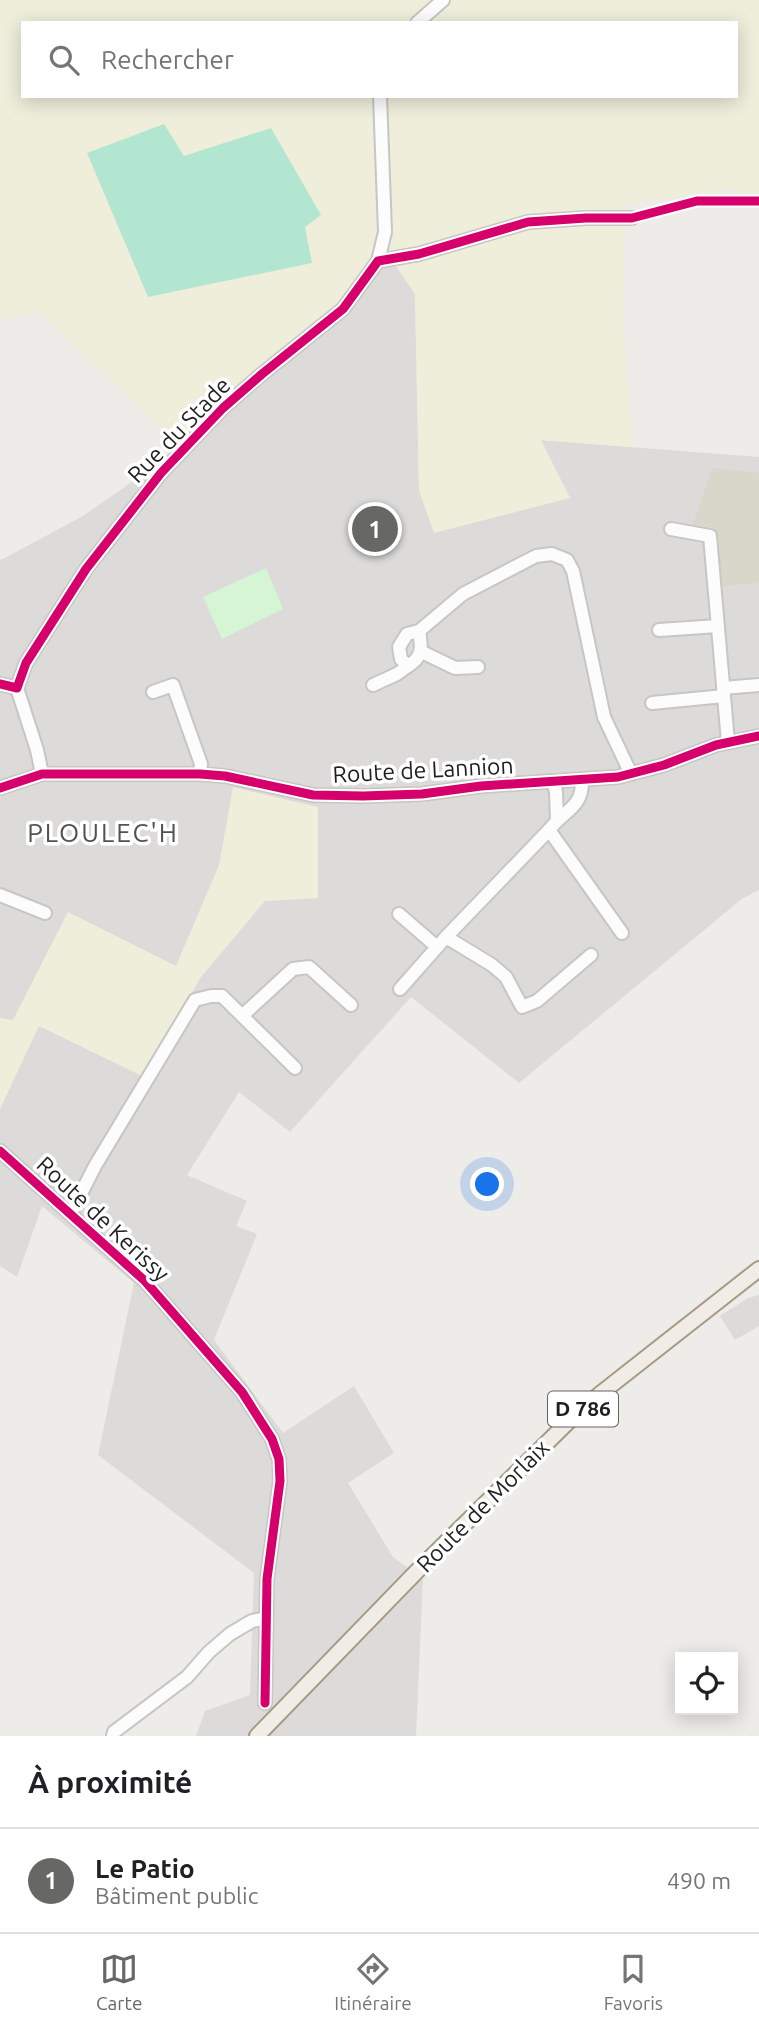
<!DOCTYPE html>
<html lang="fr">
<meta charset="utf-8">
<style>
:root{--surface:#fff;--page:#f6f6f6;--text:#202124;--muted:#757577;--line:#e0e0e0;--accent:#676765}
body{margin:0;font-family:Ubuntu,sans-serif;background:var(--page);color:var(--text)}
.controls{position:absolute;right:21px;bottom:21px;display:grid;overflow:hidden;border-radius:0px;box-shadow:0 4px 18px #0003}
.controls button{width:63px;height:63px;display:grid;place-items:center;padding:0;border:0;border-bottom:2px solid var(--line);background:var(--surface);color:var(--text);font:35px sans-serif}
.you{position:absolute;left:488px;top:1185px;width:24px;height:24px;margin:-18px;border:5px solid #fff;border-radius:50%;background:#1a73e8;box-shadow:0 0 0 10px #1a73e833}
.badge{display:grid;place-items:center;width:46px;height:46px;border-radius:50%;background:var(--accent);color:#fff;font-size:23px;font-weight:700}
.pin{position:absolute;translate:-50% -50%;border:4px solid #fff;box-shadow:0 2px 7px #0006}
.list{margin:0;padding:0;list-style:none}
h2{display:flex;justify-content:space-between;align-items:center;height:91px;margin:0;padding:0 28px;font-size:30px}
h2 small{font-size:23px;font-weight:400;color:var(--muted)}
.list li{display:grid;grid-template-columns:46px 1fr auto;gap:21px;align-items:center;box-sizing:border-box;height:105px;padding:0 28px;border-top:2px solid var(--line)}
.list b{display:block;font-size:26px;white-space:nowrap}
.list p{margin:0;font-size:23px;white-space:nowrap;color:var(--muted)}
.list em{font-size:23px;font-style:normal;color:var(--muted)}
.icon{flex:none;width:38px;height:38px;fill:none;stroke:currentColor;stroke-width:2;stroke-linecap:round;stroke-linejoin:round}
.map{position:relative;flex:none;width:759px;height:1736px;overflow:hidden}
.search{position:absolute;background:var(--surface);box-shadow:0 4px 18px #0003;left:21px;right:21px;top:21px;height:77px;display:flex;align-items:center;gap:18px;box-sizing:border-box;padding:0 24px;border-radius:0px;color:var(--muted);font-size:26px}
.sheet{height:196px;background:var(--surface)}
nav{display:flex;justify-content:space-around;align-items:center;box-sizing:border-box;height:98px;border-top:2px solid var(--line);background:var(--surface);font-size:19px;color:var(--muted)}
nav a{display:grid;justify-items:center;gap:4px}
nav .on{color:var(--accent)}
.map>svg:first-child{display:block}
</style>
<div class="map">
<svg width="759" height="1736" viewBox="0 0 759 1736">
<rect width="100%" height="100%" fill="#eeece8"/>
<path fill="#dddbd9" d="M376 264 396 266 415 294 419 491 570 498 540 440 759 457V890L743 898 519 1083 411 997 290 1132 239 1092 187 1175 247 1201 236 1226 257 1234 214 1340 283 1433 354 1386 394 1453 348 1483 393 1557 423 1579 416 1736H196L205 1711 250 1695 254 1573 98 1455 134 1283 42 1206 17 1277 0 1266V559L1 560 83 516 180 448Z"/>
<g fill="#dcdbd9">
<path d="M395 279 402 290 405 301 406 367H400L399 297 390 283Z"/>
<path d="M409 382H415L417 491H412Z"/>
<path d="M126 626 135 652 58 677 50 654 57 649Z"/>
<path d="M759 1295V1326L735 1340 720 1316 748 1298Z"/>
</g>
<path fill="#d8d7c9" d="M712 468 759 473V583L720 586 714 528 693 524Z"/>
<g fill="#eeeedb" fill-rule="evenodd">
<path d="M0 0H759V194L724 189 625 205 623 325 633 447 541 440 570 498 434 533 419 491 415 294 396 266 376 264 335 315 180 448 40 312 0 320ZM23 23H736V96H23Z"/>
<path d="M233 787 318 807V898L265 901 201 977 144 1077 39 1026 0 1109V1018L13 1020 68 912 176 966 219 865Z"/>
</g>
<path fill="#d5f5d5" d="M266 568 283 609 222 639 203 597Z"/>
<path fill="#b2e6d0" d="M164 124 184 156 271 128 321 215 305 227 312 263 148 297 87 153Z"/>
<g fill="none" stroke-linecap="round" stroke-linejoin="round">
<defs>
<g id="minor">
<path d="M417 23 443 0"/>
<path d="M378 261 419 254 528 222 586 218H632"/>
<path d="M671 529 710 536 728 742"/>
<path d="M659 630 718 626"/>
<path d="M419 631 463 594 536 556 552 554 567 560 573 571 604 717 631 774"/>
<path d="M419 631C422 647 423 657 408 666L401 659 399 647 407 634Z"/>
<path d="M422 652 455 668 478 667"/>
<path d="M0 684 17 688"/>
<path d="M373 685 397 674 408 666"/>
<path d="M17 688 26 663 86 569 161 473 223 408 262 374 343 309 378 261 385 232 380 96"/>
<path d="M17 688 37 750 42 774"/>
<path d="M723 688 759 685"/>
<path d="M153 692 173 685 201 764 200 774"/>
<path d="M652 703 724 696"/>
<path d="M553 781 556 792 557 820"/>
<path d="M0 788 42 774H200L225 776 313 795 363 796 422 794 481 786 618 777 664 765 716 745 759 736"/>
<path d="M549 830 622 933"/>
<path d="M0 895 45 913"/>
<path d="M399 914 437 947"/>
<path d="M446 937 492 965 506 977 522 1007 537 1001 591 955"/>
<path d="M400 989 446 937 549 830C564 810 583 808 582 780"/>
<path d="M243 1015 293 969 309 967 351 1005"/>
<path d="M0 1151 145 1281 242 1392 272 1439 279 1459 280 1481 267 1579 265 1703"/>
<path d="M71 1213 95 1166 195 1000 211 996H222L295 1068"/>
<path d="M113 1736 114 1732 187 1677 209 1652 230 1634 252 1621 266 1618"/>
</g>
<path id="major" d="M257 1736 422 1566 569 1421 600 1394 759 1269"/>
</defs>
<use href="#minor" stroke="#c6c6c4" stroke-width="16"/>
<use href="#major" stroke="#a59a84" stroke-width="18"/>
<use href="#minor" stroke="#fcfcfc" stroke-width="12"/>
<use href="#major" stroke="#f1ece5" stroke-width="14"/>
<defs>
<g id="cycleway">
<path d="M0 684 17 688 26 663 86 569 161 473 223 408 262 374 343 309 378 261 419 254 528 222 586 218H632L697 201H759"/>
<path d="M0 788 42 774H200L225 776 313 795 363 796 422 794 481 786 618 777 664 765 716 745 759 736"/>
<path d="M0 1151 145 1281 242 1392 272 1439 279 1459 280 1481 267 1579 265 1703"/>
</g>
</defs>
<use href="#cycleway" stroke="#fff" stroke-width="13"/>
<use href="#cycleway" stroke="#d6006c" stroke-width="9"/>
</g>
<g text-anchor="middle" stroke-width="7" stroke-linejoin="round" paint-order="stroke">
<rect fill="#fff" stroke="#626262" stroke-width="2" x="548" y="1391.5" width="70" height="35" rx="5"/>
<g font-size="21" font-weight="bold" fill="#1f1f1f">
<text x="583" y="1416">D 786</text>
</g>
<g font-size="23" fill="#1f1f1f" stroke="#fff">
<text transform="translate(179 430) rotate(-46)" y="8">Rue du Stade</text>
<text transform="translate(423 770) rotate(-3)" y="8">Route de Lannion</text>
<text transform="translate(103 1219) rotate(43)" y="8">Route de Kerissy</text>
<text transform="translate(483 1506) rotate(-45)" y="8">Route de Morlaix</text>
</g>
<g font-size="26" letter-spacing="2" fill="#525252" stroke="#fff">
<text x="103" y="842">PLOULEC'H</text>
</g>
</g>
</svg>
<div class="controls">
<button><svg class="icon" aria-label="locate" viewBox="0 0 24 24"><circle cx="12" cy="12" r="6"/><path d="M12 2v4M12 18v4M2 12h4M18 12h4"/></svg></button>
</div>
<div class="you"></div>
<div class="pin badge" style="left:375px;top:529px">1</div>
<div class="search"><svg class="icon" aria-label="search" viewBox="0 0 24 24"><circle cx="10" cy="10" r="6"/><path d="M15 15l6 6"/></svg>Rechercher</div>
</div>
<section class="sheet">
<h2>À proximité<small></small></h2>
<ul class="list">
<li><span class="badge">1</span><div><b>Le Patio</b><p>Bâtiment public</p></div><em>490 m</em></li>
</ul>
</section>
<nav>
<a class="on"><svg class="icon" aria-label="map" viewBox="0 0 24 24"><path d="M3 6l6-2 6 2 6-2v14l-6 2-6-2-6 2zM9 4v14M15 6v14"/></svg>Carte</a>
<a><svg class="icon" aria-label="directions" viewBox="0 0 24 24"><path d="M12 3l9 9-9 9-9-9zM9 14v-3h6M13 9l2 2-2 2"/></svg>Itinéraire</a>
<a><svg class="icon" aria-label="saved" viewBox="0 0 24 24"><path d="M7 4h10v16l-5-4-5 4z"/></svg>Favoris</a>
</nav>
